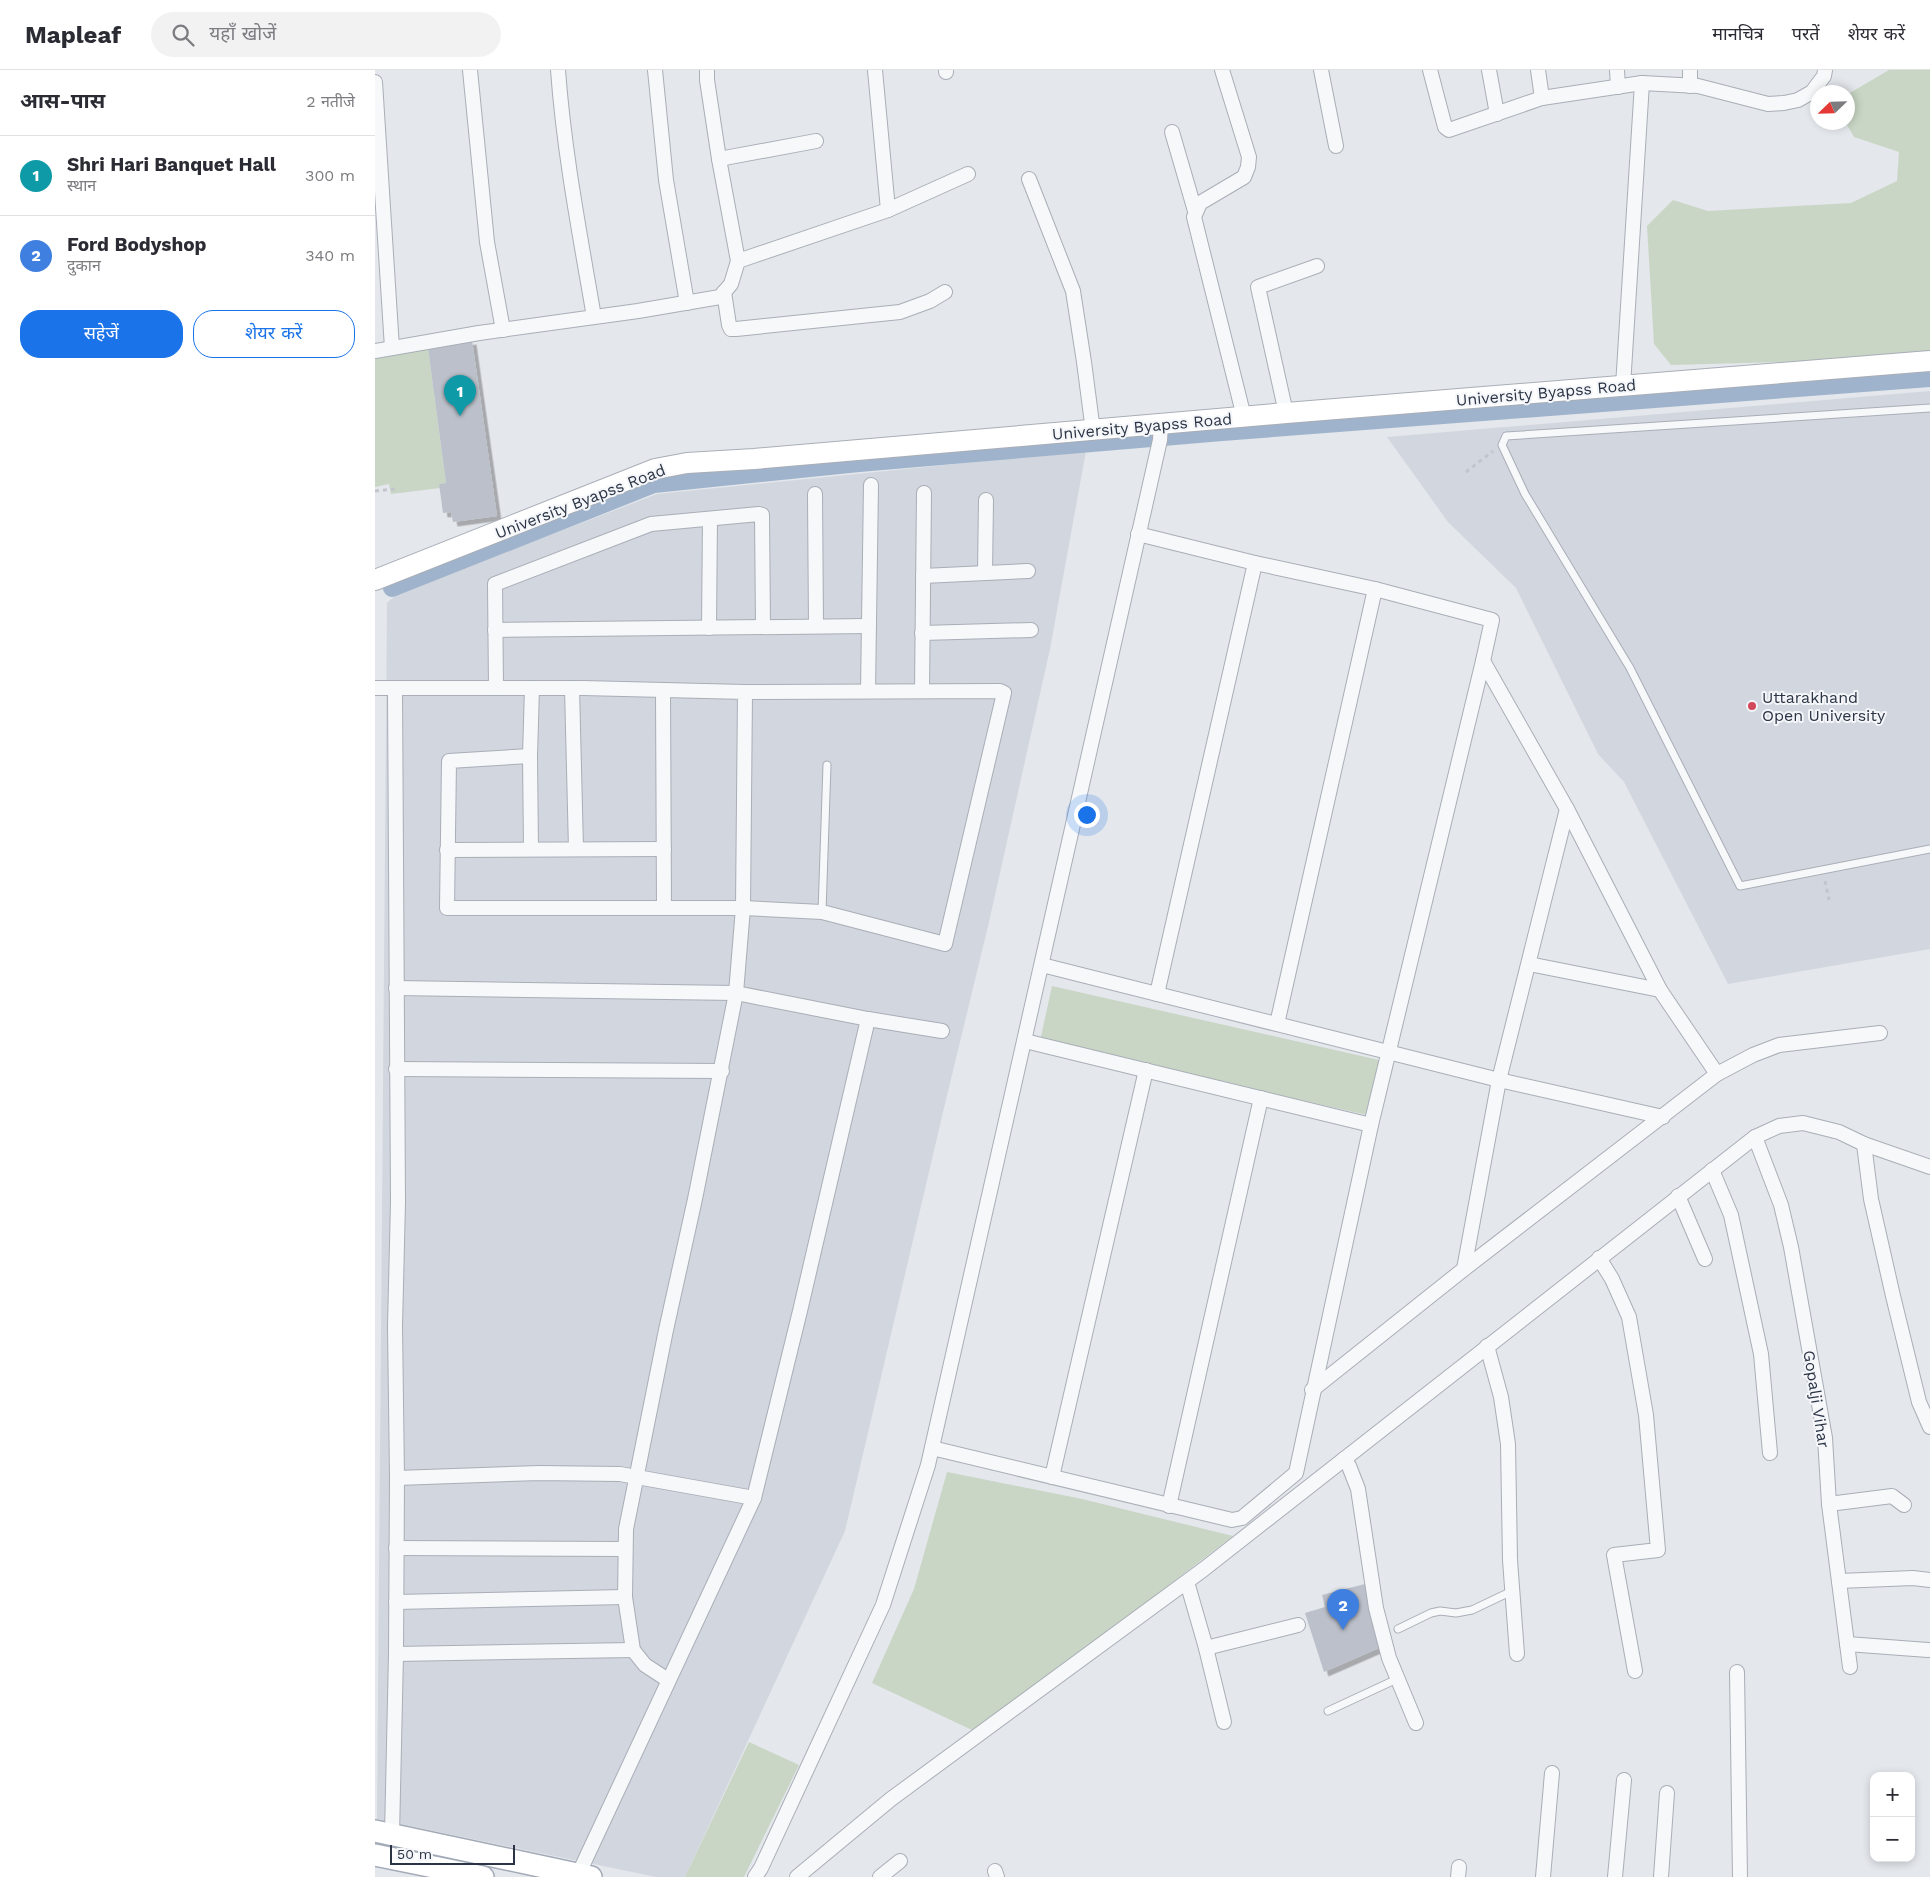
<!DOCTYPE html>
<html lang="hi">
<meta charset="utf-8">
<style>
:root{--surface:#fff;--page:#f2f2f3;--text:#2b2b33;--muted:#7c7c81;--line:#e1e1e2;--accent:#1a73e8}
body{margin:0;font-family:"Work Sans","Noto Sans Devanagari",sans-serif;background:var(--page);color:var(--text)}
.controls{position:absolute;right:15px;bottom:15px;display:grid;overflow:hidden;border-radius:10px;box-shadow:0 2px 8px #0003}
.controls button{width:45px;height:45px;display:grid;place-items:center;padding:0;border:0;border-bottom:1px solid var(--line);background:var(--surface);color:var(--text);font:25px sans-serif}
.compass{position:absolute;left:1435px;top:15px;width:45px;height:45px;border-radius:50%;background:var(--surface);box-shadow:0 2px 8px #0003;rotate:247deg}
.scale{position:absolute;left:15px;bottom:12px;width:125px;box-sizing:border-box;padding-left:5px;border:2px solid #2b3445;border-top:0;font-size:14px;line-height:18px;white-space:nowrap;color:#2b3445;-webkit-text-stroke:4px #f4f6f9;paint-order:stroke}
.you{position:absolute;left:711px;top:744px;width:18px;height:18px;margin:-12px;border:4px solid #fff;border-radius:50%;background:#1a73e8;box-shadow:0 0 0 8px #1a73e833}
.badge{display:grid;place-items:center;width:32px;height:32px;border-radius:50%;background:var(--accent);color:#fff;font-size:16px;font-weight:700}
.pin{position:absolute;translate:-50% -41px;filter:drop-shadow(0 1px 2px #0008)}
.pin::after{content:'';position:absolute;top:26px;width:18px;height:15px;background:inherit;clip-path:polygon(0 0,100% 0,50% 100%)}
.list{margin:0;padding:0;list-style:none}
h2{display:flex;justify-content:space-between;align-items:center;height:65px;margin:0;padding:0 20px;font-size:21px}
h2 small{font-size:16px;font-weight:400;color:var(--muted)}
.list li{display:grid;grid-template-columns:32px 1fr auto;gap:15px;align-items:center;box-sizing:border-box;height:80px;padding:0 20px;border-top:1px solid var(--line)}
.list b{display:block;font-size:19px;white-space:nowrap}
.list p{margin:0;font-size:16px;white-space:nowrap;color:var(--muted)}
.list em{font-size:16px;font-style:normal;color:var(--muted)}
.actions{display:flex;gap:10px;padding:15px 20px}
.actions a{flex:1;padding:11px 0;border:1px solid var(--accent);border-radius:20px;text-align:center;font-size:18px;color:var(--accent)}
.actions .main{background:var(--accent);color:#fff}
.icon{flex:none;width:28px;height:28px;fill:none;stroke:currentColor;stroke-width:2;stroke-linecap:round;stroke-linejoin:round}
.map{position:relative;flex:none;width:1555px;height:1807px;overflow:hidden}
header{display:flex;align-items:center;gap:30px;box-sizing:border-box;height:70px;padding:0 25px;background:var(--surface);border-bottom:1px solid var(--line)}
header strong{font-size:24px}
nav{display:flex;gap:28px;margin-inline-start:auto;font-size:18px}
.search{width:350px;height:45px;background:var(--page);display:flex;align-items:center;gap:12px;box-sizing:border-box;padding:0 18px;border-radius:28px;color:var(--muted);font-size:19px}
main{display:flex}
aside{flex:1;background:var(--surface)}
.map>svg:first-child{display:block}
</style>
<header>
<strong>Mapleaf</strong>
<div class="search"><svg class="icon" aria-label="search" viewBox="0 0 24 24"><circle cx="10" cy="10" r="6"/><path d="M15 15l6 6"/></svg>यहाँ खोजें</div>
<nav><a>मानचित्र</a><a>परतें</a><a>शेयर करें</a></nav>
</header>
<main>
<aside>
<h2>आस-पास<small>2 नतीजे</small></h2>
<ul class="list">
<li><span class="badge" style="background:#0f9aa8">1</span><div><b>Shri Hari Banquet Hall</b><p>स्थान</p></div><em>300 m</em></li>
<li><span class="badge" style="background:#3f7fe0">2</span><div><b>Ford Bodyshop</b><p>दुकान</p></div><em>340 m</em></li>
</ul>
<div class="actions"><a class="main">सहेजें</a><a>शेयर करें</a></div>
</aside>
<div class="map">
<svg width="1555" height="1807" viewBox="0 0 1555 1807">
<defs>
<filter id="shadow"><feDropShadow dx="4.5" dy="4.5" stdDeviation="0" flood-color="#0004"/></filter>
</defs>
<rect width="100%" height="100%" fill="#e4e7ec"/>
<g fill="#d2d6de">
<path d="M1555 321V879L1353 914 1249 712 1223 684 1141 518 1073 452 1012 367Z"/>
<path d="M711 381 675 579 614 852 568 1042 470 1461 310 1807H281L2 1749 12 533 22 524 282 424Z"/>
</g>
<g fill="#c9d6c5">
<path d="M1514 0H1555V288L1296 295 1279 274 1272 156 1298 130 1333 141 1476 133 1522 111 1524 82 1479 67 1471 53 1473 24Z"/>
<path d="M53 278 71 413 64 414 65 418 16 424 14 414 0 417V289Z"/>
<path d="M677 916 1004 990 992 1045 665 971Z"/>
<path d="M572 1402 707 1429 858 1466 689 1595 597 1660 497 1613 539 1519Z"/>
<path d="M374 1672 424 1695 369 1807H310Z"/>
</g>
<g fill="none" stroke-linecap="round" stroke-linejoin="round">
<path stroke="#9fb4cc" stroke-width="18" d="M17 518 279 414 484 393 847 362 1555 308"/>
</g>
<g fill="#bbc0ca" filter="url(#shadow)">
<path d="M97 270 122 446 78 452 76 442 68 443 64 414 71 413 53 278Z"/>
<path d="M990 1514 1004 1578 949 1602 930 1543 950 1537 947 1525Z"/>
</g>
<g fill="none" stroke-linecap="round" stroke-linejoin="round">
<defs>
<g id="lane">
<path d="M1555 338 1131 366 1127 375 1150 424 1255 598 1365 816 1555 779"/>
<path d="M447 842 452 695"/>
<path d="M1023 1559 1056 1543 1065 1541 1081 1543 1097 1540 1137 1521"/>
<path d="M953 1641 1022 1609"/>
</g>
<g id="street">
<path d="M95 0 112 172 128 260"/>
<path d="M183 0C189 83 205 165 219 247"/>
<path d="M280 0 291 110 312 233"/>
<path d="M332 0V10L344 89 363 191"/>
<path d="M500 0 513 140"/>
<path d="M571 0V2"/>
<path d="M847 0 874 87 873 97 869 107 825 133 819 147 869 347"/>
<path d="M946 0 961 76"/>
<path d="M1055 0 1070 57 1074 60 1167 28 1267 13 1323 16 1393 34 1409 33 1423 30 1437 22 1449 6 1450 0"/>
<path d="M1114 0 1122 44"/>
<path d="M1163 0 1167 28"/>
<path d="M1242 0 1243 17"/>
<path d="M1315 0V16"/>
<path d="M0 12 17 278"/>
<path d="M797 62 820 141"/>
<path d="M344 89 441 71"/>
<path d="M654 109 698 221 709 292 718 361"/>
<path d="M349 222 354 255 356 259H361L525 242 555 231 570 222"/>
<path d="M0 281 104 263 263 241 345 227 356 214 363 191 513 140 593 104"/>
<path d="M1248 316 1267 13"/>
<path d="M911 343 883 217 942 196"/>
<path d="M440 424 441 556"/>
<path d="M610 503 611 430"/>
<path d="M548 506 653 501"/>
<path d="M334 558 335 449"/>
<path d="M120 560 494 556"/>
<path d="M547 563 656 560"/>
<path d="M1108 591 1192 739 1285 920 1342 1004"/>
<path d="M0 618H208L370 622 368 838 361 923 320 1129 291 1260 251 1459 250 1527 258 1580 270 1595 293 1610"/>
<path d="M121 618 120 514 276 454 384 444 387 445 388 557"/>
<path d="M197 618 201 779"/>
<path d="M288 620 289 838"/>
<path d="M493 621 496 415"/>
<path d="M547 621 549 423"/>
<path d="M155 686 74 691 72 838H368L447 842 570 874 629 623 625 621 370 622"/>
<path d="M156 779 155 686 157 618"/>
<path d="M72 780 289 779"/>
<path d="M1154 894 1285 920"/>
<path d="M667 895 1124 1010 1288 1047"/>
<path d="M21 918 361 923 493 949 425 1241 379 1428 204 1803"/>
<path d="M782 924 880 493"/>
<path d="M493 949 567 961"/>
<path d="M902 954 1000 519"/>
<path d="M650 971 996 1055"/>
<path d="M21 999 347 1001"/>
<path d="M1380 1067 1406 1135 1416 1177 1450 1368 1454 1434 1475 1597"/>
<path d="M1489 1074 1496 1129 1518 1226 1544 1332 1555 1357"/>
<path d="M1337 1100 1356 1145 1386 1284 1395 1383"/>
<path d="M1303 1126 1330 1189"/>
<path d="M1224 1188 1237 1209 1254 1247 1271 1345 1283 1480 1239 1485 1260 1601"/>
<path d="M1089 1199 1124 1010 1192 739"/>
<path d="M1112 1276 1126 1327 1133 1374 1135 1490 1142 1584"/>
<path d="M937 1320 1089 1199 1342 1004 1378 985 1404 975 1505 963"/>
<path d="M557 1378 857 1450 867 1448 921 1403 996 1055 1108 591 1117 550 1000 519 880 493 763 464"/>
<path d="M969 1389 974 1396 983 1419 1001 1538 1014 1588 1041 1653"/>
<path d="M677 1407 771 1000"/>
<path d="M22 1408 164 1403 245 1404 379 1428"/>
<path d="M1454 1434 1517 1426 1529 1435"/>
<path d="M794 1436 886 1028"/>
<path d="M21 1478 250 1479"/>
<path d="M1464 1511 1538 1508 1555 1510"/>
<path d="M812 1512 831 1578 849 1652"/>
<path d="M21 1532 250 1527"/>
<path d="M1472 1574 1553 1580"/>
<path d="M831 1578 923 1555"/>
<path d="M21 1584 258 1580"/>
<path d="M1362 1602 1365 1807"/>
<path d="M17 1765 21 1584 22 1408 20 1256 23 1132 20 619"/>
<path d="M620 1801 622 1807"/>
<path d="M380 1807 386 1798 508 1535 553 1395 785 370 786 355"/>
<path d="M422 1807 516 1729 829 1499 1380 1067 1404 1056 1428 1053 1464 1062 1489 1074 1555 1097"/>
<path d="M505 1807 525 1791"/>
<path d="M1083 1807 1084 1797"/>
<path d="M1168 1807 1177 1703"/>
<path d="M1240 1807 1249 1710"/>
<path d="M1286 1807 1292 1723"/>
</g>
<path id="secondary" d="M0 510 280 399 312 393 379 389 911 343 1555 291"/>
<g id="primary">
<path d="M0 1761 216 1807"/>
<path d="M0 1785 108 1807"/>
</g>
</defs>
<use href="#lane" stroke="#a9aeb7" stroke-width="9"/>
<use href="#street" stroke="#a9aeb7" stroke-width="16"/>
<use href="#secondary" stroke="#a9aeb7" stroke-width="22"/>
<use href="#primary" stroke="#a3abb8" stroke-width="24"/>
<g stroke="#c2c5cb" stroke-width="3" stroke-dasharray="4 4" stroke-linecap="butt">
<path d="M1091 402 1118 381"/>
<path d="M0 421 20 419"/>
<path d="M1450 811 1454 830"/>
</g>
<use href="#lane" stroke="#f7f8fa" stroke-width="7"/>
<use href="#street" stroke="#f7f8fa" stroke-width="14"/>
<use href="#secondary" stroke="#fff" stroke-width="20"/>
<use href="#primary" stroke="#fff" stroke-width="21"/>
</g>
<circle fill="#d1495b" stroke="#f4f6f9" stroke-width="2" cx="1377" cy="636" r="5"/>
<g text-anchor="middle" stroke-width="4" stroke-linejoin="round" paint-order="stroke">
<g font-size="16" fill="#2b3445" stroke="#f4f6f9">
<text transform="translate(1171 322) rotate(-5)" y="6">University Byapss Road</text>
<text transform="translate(767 356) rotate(-5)" y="6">University Byapss Road</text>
<text transform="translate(205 431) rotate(-21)" y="6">University Byapss Road</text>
<text transform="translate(1442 1329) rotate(81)" y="6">Gopalji Vihar</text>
</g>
<g font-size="16" fill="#2b3445" stroke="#f4f6f9" text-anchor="start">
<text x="1387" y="633">Uttarakhand<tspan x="1387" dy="18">Open University</tspan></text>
</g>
</g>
</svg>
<div class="controls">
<button>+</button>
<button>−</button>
</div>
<svg class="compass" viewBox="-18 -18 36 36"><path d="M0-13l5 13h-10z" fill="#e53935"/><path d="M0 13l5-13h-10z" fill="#7c7c81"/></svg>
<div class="scale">50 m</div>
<div class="you"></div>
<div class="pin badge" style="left:85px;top:346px;background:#0f9aa8">1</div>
<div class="pin badge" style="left:968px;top:1560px;background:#3f7fe0">2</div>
</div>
</main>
